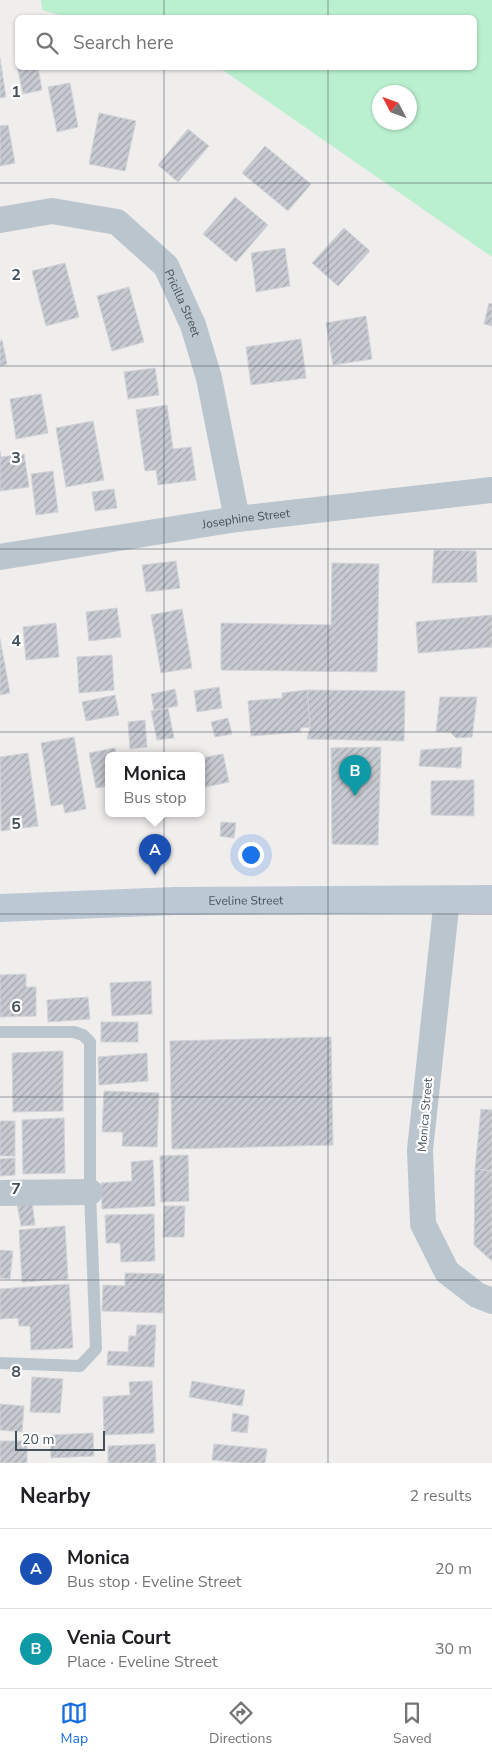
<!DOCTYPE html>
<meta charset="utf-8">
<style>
:root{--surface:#fff;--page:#f2f2f2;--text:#202124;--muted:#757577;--line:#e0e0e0;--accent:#146de3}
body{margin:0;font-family:"Nunito Sans",sans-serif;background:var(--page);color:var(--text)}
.compass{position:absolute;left:372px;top:85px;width:45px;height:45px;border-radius:50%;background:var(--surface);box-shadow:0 1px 4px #0004;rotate:311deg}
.scale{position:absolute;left:15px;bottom:12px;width:90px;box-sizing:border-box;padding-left:5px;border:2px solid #45515b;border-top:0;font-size:14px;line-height:18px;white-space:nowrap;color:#45515b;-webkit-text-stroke:4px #fff;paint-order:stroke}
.you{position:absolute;left:250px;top:854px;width:18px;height:18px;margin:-12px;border:4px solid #fff;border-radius:50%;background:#1a73e8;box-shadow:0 0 0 8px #1a73e833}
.badge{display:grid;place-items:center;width:32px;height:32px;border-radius:50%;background:var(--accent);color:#fff;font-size:16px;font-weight:700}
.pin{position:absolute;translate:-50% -41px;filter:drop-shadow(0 1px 2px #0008)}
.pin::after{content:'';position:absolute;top:26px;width:18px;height:15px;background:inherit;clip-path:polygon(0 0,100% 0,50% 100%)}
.popup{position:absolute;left:105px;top:752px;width:100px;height:65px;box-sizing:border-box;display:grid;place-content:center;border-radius:8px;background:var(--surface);filter:drop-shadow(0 1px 4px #0005);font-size:16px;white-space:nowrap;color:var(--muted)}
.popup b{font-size:19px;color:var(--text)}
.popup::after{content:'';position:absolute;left:50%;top:100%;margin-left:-10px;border:10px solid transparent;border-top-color:var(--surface)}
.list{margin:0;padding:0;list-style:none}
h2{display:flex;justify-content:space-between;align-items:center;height:65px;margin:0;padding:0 20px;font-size:21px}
h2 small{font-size:16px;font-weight:400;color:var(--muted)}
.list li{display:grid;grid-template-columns:32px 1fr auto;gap:15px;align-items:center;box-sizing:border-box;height:80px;padding:0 20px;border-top:1px solid var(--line)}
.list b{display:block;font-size:19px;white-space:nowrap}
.list p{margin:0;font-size:16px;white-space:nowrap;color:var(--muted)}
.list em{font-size:16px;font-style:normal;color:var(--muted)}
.icon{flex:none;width:28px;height:28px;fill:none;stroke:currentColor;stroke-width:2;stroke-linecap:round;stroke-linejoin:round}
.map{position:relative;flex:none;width:492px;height:1463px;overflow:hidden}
.search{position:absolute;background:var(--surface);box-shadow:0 1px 4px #0004;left:15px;right:15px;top:15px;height:55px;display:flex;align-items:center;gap:12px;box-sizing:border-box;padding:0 18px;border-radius:8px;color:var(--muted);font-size:19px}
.sheet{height:225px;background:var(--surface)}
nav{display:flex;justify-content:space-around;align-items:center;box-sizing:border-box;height:70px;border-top:1px solid var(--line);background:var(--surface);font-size:14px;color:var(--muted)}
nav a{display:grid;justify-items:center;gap:2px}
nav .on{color:var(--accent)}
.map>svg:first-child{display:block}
</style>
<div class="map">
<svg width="492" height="1463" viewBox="0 0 492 1463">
<defs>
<pattern id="building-hatch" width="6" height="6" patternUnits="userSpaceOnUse" patternTransform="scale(1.25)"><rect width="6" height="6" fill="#c7cad0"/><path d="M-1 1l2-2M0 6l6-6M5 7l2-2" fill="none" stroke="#a3a6ac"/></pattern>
</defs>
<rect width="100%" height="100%" fill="#f0eded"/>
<path fill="#baf0cf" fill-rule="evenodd" d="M41 0H492V257L220 68H474V18H71L42 10ZM380 92H410V122H380Z"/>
<g fill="url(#building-hatch)" stroke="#d1d3d9">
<path d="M0 58 6 97 0 98Z"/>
<path d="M16 61H18V68H38L42 90 23 94Z"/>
<path d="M70 83 78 127 57 132 48 87Z"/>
<path d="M99 113 136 121 125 171 89 164Z"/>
<path d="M8 125 15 163 0 166V126Z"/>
<path d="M188 129 209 146 178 182 158 165Z"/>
<path d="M265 146 311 184 288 211 242 173Z"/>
<path d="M235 197 268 225 236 262 203 234Z"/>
<path d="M344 228 370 251 338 286 312 263Z"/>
<path d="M285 248 290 286 256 292 251 253Z"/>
<path d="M65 263 79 317 46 326 32 271Z"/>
<path d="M129 287 144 342 112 351 97 296Z"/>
<path d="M489 303 492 304V326L484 324Z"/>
<path d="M366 316 372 359 333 365 326 323Z"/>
<path d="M301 339 306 378 251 385 246 347Z"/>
<path d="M2 340 7 364 0 366V341Z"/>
<path d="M155 368 159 395 128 399 124 372Z"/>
<path d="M41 394 48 433 16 439 10 399Z"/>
<path d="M167 405 173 449 191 447 196 480 158 485 156 470 145 471 136 410Z"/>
<path d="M93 421 104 480 66 487 56 428Z"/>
<path d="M0 451 1 457 24 454 29 487 0 491Z"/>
<path d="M53 471 58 512 36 515 31 474Z"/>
<path d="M114 489 117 508 95 511 92 492Z"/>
<path d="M434 550 476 551 477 582 432 583Z"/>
<path d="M176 561 180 588 146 592 142 565Z"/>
<path d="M332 563 379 564 377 672 221 670V623L331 625Z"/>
<path d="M117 608 121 637 89 641 86 612Z"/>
<path d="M182 609 192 668 161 673 151 615Z"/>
<path d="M492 615V647L418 653 416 622Z"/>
<path d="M56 623 59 657 26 660 23 627Z"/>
<path d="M0 639 10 693 0 695Z"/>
<path d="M112 655 114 690 79 693 77 657Z"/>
<path d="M219 687 222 708 197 712 194 691Z"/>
<path d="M175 689 178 706 154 710 151 694Z"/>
<path d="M307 690 405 691 404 741 307 739 310 727Z"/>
<path d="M307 690 310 727 300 728 301 732 251 736 248 701 282 698V693Z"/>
<path d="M115 695 119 715 86 721 82 702Z"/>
<path d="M440 697H477L472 737 456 738 450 732H436Z"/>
<path d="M168 708 174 738 157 740 151 711Z"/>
<path d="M228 718 232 734 215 737 211 722Z"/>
<path d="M145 720 147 747 130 749 128 722Z"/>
<path d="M74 737 86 809 65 813 63 804 51 806 41 743Z"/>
<path d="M381 747 378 845 332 844 331 748Z"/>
<path d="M462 747 461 768 419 766 421 750Z"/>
<path d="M115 748 116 756H109V786L96 788 89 753Z"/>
<path d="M28 753 38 826 1 831 0 757Z"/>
<path d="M223 754 229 782 201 788V758Z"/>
<path d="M474 780V816L431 815V781Z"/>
<path d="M221 822 236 823 234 838 220 836Z"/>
<path d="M26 974V987H36V1016L0 1017V975Z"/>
<path d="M151 981 152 1014 112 1016 110 983Z"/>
<path d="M88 997 90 1019 48 1022 47 1000Z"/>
<rect x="101" y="1022" width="37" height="20"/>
<path d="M331 1037 333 1145 172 1149 170 1041Z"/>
<path d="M63 1051V1111L13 1112 12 1053Z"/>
<path d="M147 1053 148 1081 99 1085 98 1057Z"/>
<path d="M104 1091 159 1093 157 1147 122 1146 123 1132H102Z"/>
<path d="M481 1109 492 1110V1171L475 1169Z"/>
<path d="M64 1118 65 1173 23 1174 22 1120Z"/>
<rect x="0" y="1121" width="15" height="35"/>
<path d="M188 1155 189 1201 161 1202 160 1156Z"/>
<path d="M15 1158V1175L0 1176V1159Z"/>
<path d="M153 1160 155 1206 102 1209 101 1183 132 1181 131 1162Z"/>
<path d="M475 1169 492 1171V1261L474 1245Z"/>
<path d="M32 1202 35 1225 21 1226 17 1204Z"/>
<path d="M164 1206H185L184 1237H163Z"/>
<path d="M154 1214 155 1261 121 1262 120 1243H106L105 1215Z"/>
<path d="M65 1226 68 1279 22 1282 19 1230Z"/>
<path d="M0 1250 13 1251 10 1279 0 1278Z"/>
<path d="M125 1273 164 1274 163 1313 102 1311 103 1285 125 1286Z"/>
<path d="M69 1284 73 1348 31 1350 30 1326H19L18 1318 0 1319V1289Z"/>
<path d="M137 1325H156L154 1367 107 1365 108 1351 128 1352 129 1336H136Z"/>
<path d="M32 1377 63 1379 60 1413 30 1412Z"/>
<path d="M152 1381 154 1433 104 1435 103 1397 130 1395 129 1382Z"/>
<path d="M192 1381 245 1390 242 1406 189 1397Z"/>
<path d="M0 1404 24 1406 22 1432 0 1430Z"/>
<path d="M233 1413 249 1416 247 1433 231 1431Z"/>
<path d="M93 1433 94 1456 51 1458 50 1435Z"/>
<rect x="0" y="1441" width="27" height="22"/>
<path d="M155 1444 156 1463H108V1446Z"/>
<path d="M214 1444 267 1449 265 1463H242L212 1460Z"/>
</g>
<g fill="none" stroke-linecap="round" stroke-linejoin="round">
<path stroke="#bbc5cd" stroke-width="12" d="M0 1032H74L83 1035 90 1042V1192L96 1349 80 1366 0 1363"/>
<g stroke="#bbc5cd" stroke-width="26">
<path id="s1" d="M0 220 52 211 117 222 166 266 193 325 209 378 237 519"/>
<path id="s2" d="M0 557 237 519 492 490"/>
<path d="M447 899 420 1150 423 1224 447 1272 477 1295 492 1301"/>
<path d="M0 1193 90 1192"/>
</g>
<path stroke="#bdc8d5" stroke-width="28" id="s3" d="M0 908 175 901 492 899"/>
</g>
<path fill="none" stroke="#45515b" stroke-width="1" stroke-opacity="0.55" d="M164 0V18M328 0V18M164 68V1463M328 68V1463M0 183H492M0 366H492M0 549H492M0 732H492M0 914H492M0 1097H492M0 1280H492"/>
<g text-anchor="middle" stroke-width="4.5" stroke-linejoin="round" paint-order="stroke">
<g font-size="12" fill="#45515b" stroke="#fff">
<text dy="4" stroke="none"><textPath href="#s1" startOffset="225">Pricilla Street</textPath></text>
<text dy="4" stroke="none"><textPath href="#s2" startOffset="249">Josephine Street</textPath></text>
<text dy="4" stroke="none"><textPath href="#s3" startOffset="246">Eveline Street</textPath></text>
<text transform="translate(425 1115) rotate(-85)" y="4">Monica Street</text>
</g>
</g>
<g font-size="16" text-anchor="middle" font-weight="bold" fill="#45515b" stroke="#fff" stroke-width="4.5" stroke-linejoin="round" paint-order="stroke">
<text x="16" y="97">1</text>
<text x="16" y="280">2</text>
<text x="16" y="463">3</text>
<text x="16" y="646">4</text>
<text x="16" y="829">5</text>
<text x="16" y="1012">6</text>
<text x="16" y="1194">7</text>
<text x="16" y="1377">8</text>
</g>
</svg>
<svg class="compass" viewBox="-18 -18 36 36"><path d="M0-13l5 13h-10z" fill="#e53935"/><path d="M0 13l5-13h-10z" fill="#757577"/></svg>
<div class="scale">20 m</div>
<div class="you"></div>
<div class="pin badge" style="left:155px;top:875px;background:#1a4fb4">A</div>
<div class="popup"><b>Monica</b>Bus stop</div>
<div class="pin badge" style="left:355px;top:796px;background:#0f9aa8">B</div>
<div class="search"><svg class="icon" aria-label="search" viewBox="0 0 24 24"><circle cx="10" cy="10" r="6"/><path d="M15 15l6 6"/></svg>Search here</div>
</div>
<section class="sheet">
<h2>Nearby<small>2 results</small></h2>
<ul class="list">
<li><span class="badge" style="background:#1a4fb4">A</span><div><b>Monica</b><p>Bus stop · Eveline Street</p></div><em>20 m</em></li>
<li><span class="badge" style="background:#0f9aa8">B</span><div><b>Venia Court</b><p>Place · Eveline Street</p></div><em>30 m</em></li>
</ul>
</section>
<nav>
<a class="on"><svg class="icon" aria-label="map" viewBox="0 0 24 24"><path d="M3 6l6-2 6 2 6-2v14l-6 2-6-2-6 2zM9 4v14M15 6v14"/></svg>Map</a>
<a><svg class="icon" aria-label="directions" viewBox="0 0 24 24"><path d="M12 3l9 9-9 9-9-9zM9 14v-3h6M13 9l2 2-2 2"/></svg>Directions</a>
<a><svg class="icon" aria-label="saved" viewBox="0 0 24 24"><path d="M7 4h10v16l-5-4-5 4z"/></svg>Saved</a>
</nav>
